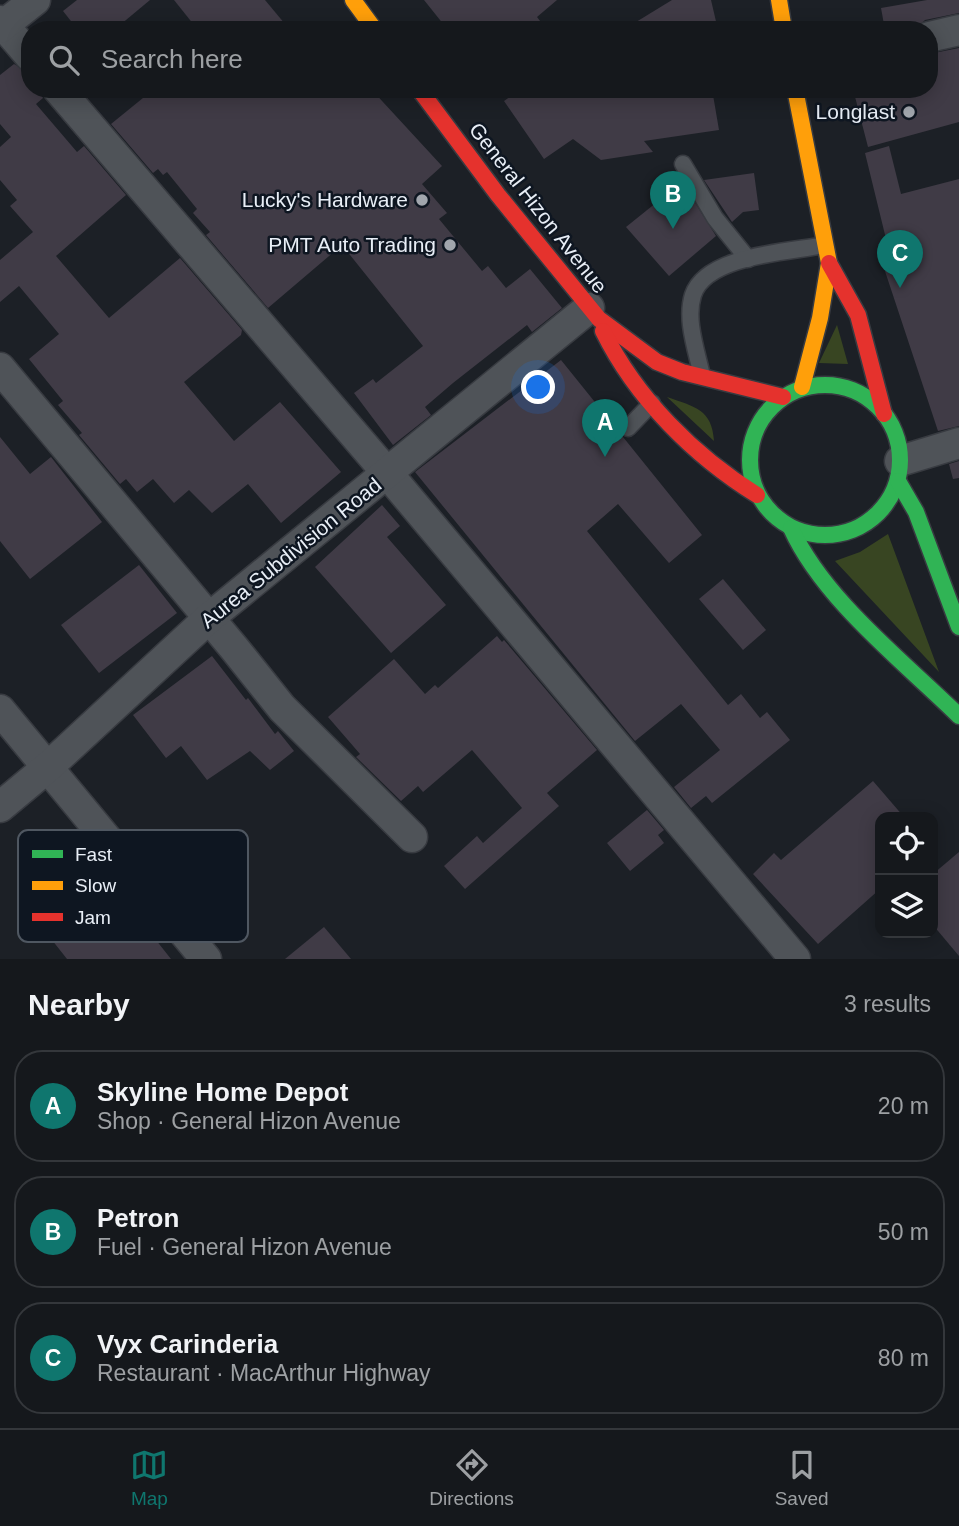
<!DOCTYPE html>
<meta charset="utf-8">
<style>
:root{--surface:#15181c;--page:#222529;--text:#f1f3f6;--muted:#9da0a3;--line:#34373b;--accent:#0f766e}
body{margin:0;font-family:Helvetica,sans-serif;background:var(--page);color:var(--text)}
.controls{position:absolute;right:21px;bottom:21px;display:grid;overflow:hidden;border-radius:14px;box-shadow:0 4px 18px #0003}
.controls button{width:63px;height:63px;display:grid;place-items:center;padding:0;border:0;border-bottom:2px solid var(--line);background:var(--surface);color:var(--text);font:35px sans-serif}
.you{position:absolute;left:539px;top:388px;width:24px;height:24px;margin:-18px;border:5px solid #fff;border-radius:50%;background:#1a73e8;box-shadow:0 0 0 10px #1a73e833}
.badge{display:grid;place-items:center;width:46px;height:46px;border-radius:50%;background:var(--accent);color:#fff;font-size:23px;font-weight:700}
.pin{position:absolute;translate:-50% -58px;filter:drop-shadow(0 2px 4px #0008)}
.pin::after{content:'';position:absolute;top:37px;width:24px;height:21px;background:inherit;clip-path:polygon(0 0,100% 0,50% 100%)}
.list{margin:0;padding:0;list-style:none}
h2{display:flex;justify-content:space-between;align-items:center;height:91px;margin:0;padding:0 28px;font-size:30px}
h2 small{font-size:23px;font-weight:400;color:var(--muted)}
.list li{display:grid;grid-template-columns:46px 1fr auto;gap:21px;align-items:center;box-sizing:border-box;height:112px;margin:0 14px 14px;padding:0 14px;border:2px solid var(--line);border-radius:28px}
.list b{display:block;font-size:26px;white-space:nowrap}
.list p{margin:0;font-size:23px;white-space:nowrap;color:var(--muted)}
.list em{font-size:23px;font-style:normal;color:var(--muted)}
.icon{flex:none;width:38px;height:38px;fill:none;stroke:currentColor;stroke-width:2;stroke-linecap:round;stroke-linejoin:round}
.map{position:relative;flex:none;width:959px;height:959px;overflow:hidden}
.search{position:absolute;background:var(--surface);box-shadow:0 4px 18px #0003;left:21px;right:21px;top:21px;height:77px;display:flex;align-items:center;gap:18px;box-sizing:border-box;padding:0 24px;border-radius:28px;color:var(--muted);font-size:26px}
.sheet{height:469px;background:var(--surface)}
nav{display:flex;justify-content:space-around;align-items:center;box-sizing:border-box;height:98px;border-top:2px solid var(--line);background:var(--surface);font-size:19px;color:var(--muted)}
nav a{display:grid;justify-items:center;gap:4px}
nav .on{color:var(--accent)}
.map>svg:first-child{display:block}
</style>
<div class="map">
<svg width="959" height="959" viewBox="0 0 959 959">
<rect width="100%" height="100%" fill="#1c2026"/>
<g fill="#384522">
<path d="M837 325 848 364 819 363Z"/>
<path d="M667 397C695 407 712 409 714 441Z"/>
<path d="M888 534 939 672 835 561 860 552Z"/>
</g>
<g fill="#403b46">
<path d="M77 0H150L114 30H78L63 11Z"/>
<path d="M174 0H265L290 30H198Z"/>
<path d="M424 0H557L537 17 547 30H448Z"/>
<path d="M672 0H711L718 30H623Z"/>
<path d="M927 0H959V13L925 20 914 30H885L881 8Z"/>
<path d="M959 48V122L868 147 853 89H929V54Z"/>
<path d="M14 64 30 73V89H38L43 98 36 104 77 152 84 146 126 195 56 256 109 318 180 258 242 330 241 335 184 382 234 441 280 402 341 472 281 523 248 484 212 513 189 490 174 503 153 479 137 492 126 479 120 484 79 435 82 433 58 405 63 401 29 359 59 334 19 286 0 302V260L33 232 10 206 17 200 0 180V147L11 137 0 124V75Z"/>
<path d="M154 89H371L442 166 422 184 447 213 439 219 482 271 488 266 506 288 530 269 562 308 532 332 527 325 453 383 425 407 431 415 393 445 354 393 373 379 376 383 423 346 342 245 268 308 206 235 210 232 193 213 197 209 167 172 163 175 158 169 153 173 111 124Z"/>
<path d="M521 89H712L719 130 644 141 653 152 601 160 573 139 544 159 504 101Z"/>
<path d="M889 146 901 194 959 179V426L938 431 878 250 888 247 865 153Z"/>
<path d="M754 173 759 210 743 212 732 222 704 180Z"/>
<path d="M682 182 716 236 669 276 626 227Z"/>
<path d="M561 360 702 535 669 563 618 504 587 531 728 705 741 694 760 718 767 712 790 740 712 803 706 796 691 808 674 787 720 750 681 704 635 741 415 472Z"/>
<path d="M0 437 30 474 51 457 102 522 30 579 0 541Z"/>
<path d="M959 461V478L953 479 949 464Z"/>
<path d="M382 505 400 526 387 537 446 605 391 653 315 567Z"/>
<path d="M139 565 177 613 99 673 61 625Z"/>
<path d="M723 579 766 630 743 650 699 599Z"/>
<path d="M497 636 502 642 504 640 597 750 547 793 559 806 465 889 444 866 477 836 483 843 522 808 472 750 423 792 418 786 401 801 356 757 360 754 328 717 394 659 425 694 435 685 438 688Z"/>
<path d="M212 656 246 700 248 698 275 734 278 731 294 751 270 770 250 751 207 780 181 746 166 758 133 715Z"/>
<path d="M873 781 904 817H880V889L818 944 753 874 774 853 781 860Z"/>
<path d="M647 810 664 830 658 835 664 843 630 871 607 843Z"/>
<path d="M959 852V956L933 925V874Z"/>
<path d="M83 857 129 914 133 911 171 959H67L22 902Z"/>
<path d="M324 927 351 959H285Z"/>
</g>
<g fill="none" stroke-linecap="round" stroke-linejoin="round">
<defs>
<g id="lane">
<path d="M683 164 715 218 748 259"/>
<path d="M702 376C697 352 685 320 693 295 706 255 789 252 825 245"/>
<path d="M628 428 652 403"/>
</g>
<g id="street">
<path d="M0 21 30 56"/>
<path d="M0 28 35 0"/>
<path d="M929 37 959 30"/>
<path d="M58 89 388 474 795 959"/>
<path d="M0 368 234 648 282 708 412 837"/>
<path d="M900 461 959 443"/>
<path d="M0 710 206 959"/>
<path d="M0 807 48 767 209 618 589 308"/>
</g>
<g id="fast">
<circle cx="825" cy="460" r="75"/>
<path d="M898 481 916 512 959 627"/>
<path d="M791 528C823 599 903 661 959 716"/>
</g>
<g id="slow">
<path d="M353 0 375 30"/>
<path d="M779 0 784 30"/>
<path d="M795 89 829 263 820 318 802 387"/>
</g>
<g id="jam">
<path d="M419 89 498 195 599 319 657 362 682 372 783 397"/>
<path d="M829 263 858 315 884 414"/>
<path d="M603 331C636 398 694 456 757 495"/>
</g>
</defs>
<use href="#lane" stroke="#383b41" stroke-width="19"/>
<use href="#street" stroke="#383b41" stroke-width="33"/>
<use href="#fast" stroke="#383b41" stroke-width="19"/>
<use href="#slow" stroke="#383b41" stroke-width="19"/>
<use href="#jam" stroke="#383b41" stroke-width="19"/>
<use href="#lane" stroke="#4f5358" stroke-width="16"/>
<use href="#street" stroke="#4f5358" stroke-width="30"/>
<use href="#fast" stroke="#30b455" stroke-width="16"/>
<use href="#slow" stroke="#ff9f0a" stroke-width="16"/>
<use href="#jam" stroke="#e5322d" stroke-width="16"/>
</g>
<g fill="#a1a6ad" stroke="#0e1621" stroke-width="2.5">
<circle cx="909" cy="112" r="7"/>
<circle cx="422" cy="200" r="7"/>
<circle cx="450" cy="245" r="7"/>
</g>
<g text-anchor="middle" stroke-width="5" stroke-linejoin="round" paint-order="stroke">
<g font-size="21" fill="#e8eef6" stroke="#0e1621" text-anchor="end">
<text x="895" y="119">Longlast</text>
<text x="408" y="207">Lucky's Hardware</text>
<text x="436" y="252">PMT Auto Trading</text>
</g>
<g font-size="21" fill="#e8eef6" stroke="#0e1621">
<text transform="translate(538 208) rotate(52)" y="7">General Hizon Avenue</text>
<text transform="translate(291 553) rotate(-39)" y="7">Aurea Subdivision Road</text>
</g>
</g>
<rect x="18" y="830" width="230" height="112" rx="10" fill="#0e1621" stroke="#4f5761" stroke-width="2"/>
<rect x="32" y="850" width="31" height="8" fill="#30b455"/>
<rect x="32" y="881" width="31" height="9" fill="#ff9f0a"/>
<rect x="32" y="913" width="31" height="8" fill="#e5322d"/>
<g font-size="19" fill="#e8eef6">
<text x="75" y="861">Fast</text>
<text x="75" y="892">Slow</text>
<text x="75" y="924">Jam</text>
</g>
</svg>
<div class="controls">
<button><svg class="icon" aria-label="locate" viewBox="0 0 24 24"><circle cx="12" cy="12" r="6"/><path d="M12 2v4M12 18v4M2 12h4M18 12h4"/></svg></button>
<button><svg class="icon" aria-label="layers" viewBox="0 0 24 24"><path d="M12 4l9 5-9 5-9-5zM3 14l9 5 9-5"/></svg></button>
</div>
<div class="you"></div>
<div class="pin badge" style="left:605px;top:457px">A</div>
<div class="pin badge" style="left:673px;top:229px">B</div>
<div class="pin badge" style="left:900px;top:288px">C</div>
<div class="search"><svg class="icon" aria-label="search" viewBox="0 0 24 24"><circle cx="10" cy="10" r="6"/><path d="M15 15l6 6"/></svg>Search here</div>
</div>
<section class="sheet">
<h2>Nearby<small>3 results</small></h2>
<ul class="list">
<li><span class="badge">A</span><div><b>Skyline Home Depot</b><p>Shop · General Hizon Avenue</p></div><em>20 m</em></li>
<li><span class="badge">B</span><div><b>Petron</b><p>Fuel · General Hizon Avenue</p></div><em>50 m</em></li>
<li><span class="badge">C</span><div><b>Vyx Carinderia</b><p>Restaurant · MacArthur Highway</p></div><em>80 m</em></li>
</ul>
</section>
<nav>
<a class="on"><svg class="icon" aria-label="map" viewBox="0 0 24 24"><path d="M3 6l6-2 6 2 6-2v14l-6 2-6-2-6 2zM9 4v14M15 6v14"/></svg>Map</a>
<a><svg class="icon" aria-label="directions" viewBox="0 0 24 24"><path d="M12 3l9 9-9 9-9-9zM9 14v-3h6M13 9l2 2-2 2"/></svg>Directions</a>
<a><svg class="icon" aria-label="saved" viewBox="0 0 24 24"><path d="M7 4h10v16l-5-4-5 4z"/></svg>Saved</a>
</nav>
